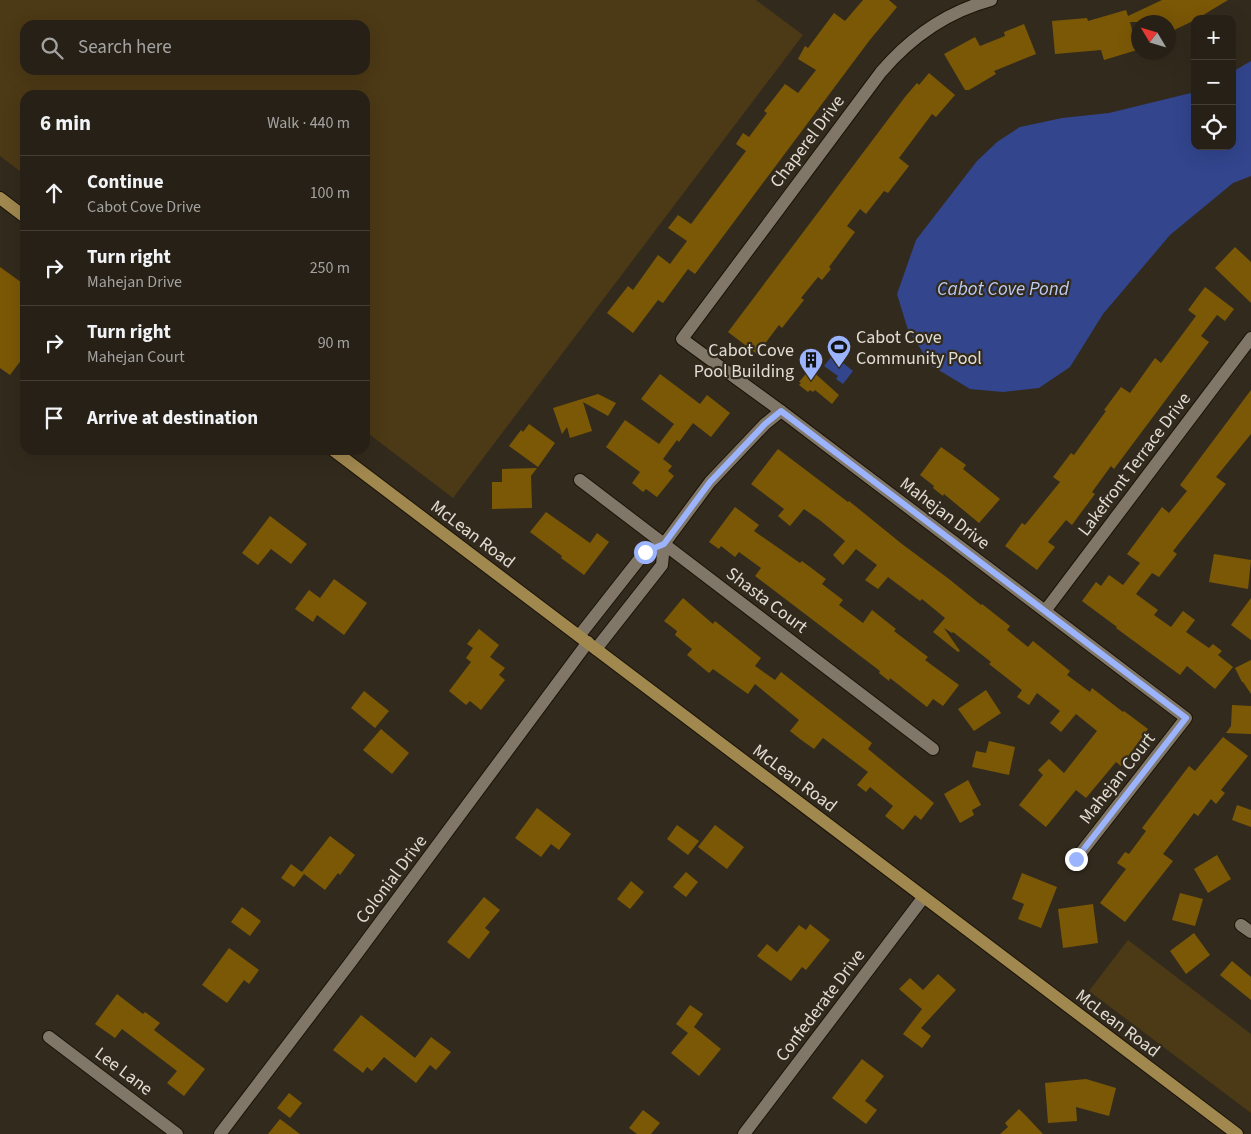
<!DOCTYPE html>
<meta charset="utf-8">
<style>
:root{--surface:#262016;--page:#2e281f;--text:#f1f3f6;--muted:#a4a3a1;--line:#423e35}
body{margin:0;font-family:"Source Sans 3",sans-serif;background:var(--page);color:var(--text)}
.controls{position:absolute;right:15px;top:15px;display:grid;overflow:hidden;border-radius:10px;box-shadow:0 5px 20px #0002}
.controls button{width:45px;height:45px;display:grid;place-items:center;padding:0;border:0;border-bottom:1px solid var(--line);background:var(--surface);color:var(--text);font:25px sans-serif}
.compass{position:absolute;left:1131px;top:15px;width:45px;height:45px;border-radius:50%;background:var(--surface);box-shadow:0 5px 20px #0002;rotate:308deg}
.stop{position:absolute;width:15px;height:15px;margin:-11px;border:4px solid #9bb4fd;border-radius:50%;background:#fff}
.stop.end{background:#9bb4fd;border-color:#fff;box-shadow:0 1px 5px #0008}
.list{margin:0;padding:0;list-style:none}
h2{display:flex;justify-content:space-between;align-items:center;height:65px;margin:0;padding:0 20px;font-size:21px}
h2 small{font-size:16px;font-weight:400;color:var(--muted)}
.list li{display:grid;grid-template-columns:32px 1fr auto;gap:15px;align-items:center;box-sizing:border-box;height:75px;padding:0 20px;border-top:1px solid var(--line)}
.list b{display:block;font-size:19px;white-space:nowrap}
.list p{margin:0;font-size:16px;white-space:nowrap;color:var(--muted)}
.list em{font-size:16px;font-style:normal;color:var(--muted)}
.icon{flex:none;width:28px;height:28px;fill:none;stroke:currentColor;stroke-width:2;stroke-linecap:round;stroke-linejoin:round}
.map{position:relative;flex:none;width:1251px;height:1134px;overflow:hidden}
.search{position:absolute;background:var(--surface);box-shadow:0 5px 20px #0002;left:20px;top:20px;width:350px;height:55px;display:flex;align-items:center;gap:12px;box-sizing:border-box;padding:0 18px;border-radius:15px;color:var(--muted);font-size:19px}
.panel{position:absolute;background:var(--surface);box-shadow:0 5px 20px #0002;left:20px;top:90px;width:350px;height:365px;border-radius:15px}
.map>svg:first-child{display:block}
</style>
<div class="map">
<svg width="1251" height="1134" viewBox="0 0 1251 1134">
<rect width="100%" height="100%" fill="#322b1d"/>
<g fill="#4c3915" fill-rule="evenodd">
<path d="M0 0H756L803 35 453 498 365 431V95H25V175L0 156ZM25 25H365V70H25Z"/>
<path d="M1128 940 1251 1034V1113L1089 991Z"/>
</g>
<g fill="#32458d">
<path d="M1251 61V176L1233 183 1170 235 1103 314 1070 367 1039 388 1003 392 970 389 932 366 908 330 897 294 916 240 977 161 997 142 1020 127 1062 118 1109 113 1195 92V146H1232V72Z"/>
<path d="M833 355 853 371 843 384 836 379 838 376 824 366Z"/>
</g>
<g fill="#7b5806">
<path d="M863 0H889L897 7 869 41 695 274 688 269 663 303 658 300 633 333 607 313 628 286 633 290 658 255 670 264 687 241 668 228 678 215 691 224 746 151 736 144 743 133 749 137 767 113 764 111 785 84 798 93 816 70 798 59 805 46 808 48 834 13 845 21Z"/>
<path d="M1162 0H1228L1195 20 1168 33V22H1130L1137 50 1104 60 1101 50 1055 54 1052 21 1087 18 1088 21 1126 10 1128 16Z"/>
<path d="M1024 24 1036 54 994 71 996 74 969 90H965L944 54 975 37 980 46 1005 36 1004 32Z"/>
<path d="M929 73 955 95 936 117 932 114 899 158 909 166 888 193 884 191 866 214 860 209 847 226 855 232 829 267 831 269 822 280 818 277 801 298 804 300 782 328 779 325 757 354 728 332 905 97 917 83 919 85Z"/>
<path d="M1235 247 1251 262V303L1215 268Z"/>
<path d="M0 267 25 285V355L10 375 0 368Z"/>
<path d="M1205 287 1234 309 1225 321 1217 315 1201 336 1209 342 1114 469 1111 466 1092 492 1095 494 1080 514 1072 525 1066 520 1048 542 1055 547 1037 570 1005 546 1022 523 1025 525 1060 482 1053 477 1071 453 1074 455 1106 411 1104 410 1121 387 1130 393 1155 358 1161 363 1196 316 1188 310Z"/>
<path d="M810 369 839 395 832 404 815 390 813 392 810 390 808 392 799 385 801 383 799 382Z"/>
<path d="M660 374 700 404 707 395 730 413 711 437 693 423 679 442 677 440 663 459 672 466 668 471 674 476 657 497 646 489 643 492 632 483 640 472 606 447 625 420 659 444 674 424 641 399Z"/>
<path d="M1251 390V434L1216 477 1226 484 1173 551 1177 554 1159 577 1152 573 1136 594 1158 610 1154 615 1171 627 1183 611 1195 620 1186 632 1209 648 1213 644 1222 651 1218 655 1233 667 1215 689 1187 666 1180 675 1116 628 1117 627 1082 601 1096 582 1101 586 1109 575 1123 585 1140 563 1127 554 1162 507 1169 513 1187 491 1180 485Z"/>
<path d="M598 394 616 403 608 416 583 402 592 431 570 438 567 427 562 434 553 408Z"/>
<path d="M529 424 555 443 538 467 509 446 521 430 523 432Z"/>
<path d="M941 447 966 465 963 469 1000 499 979 523 944 494 943 496 933 488 934 486 920 475Z"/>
<path d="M778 449 848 502 849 501 902 544 949 579 981 605 982 604 1010 626 1007 630 1028 647 1033 641 1070 671 1067 675 1090 692 1092 688 1123 712 1124 711 1148 729 1121 766 1116 762 1086 798 1076 790 1046 827 1019 805 1043 775 1038 770 1049 759 1064 773 1097 731 1076 714 1061 732 1050 723 1060 711 1037 693 1029 705 1017 697 1022 690 989 664 991 662 953 632 952 633 944 628 960 651 958 652 933 632 945 618 922 599 920 601 888 577 878 589 865 580 877 565 856 549 843 565 833 555 845 541 821 521 804 509 790 526 778 516 784 509 751 484Z"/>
<path d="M537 468 531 476 532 508 492 509V482H502V469Z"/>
<path d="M735 507 759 525 754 531 800 563 802 561 826 579 822 584 843 600 839 605 863 623 872 610 896 629 894 631 928 657 925 660 959 685 943 706 933 699 927 707 890 678 889 681 879 673 880 671 755 576 761 568 739 552 735 557 721 546 719 549 709 542Z"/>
<path d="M546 512 590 543 597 533 609 542 584 575 561 558 562 556 530 532Z"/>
<path d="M270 516 307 544 291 564 271 549 258 565 242 553Z"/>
<path d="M1214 554 1251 560 1248 589 1209 582Z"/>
<path d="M334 579 367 603 344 635 317 615 313 622 295 609 309 590 320 598Z"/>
<path d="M683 598 713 624 715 621 761 658 755 666 775 680 781 672 872 743 868 749 934 803 921 820 915 815 903 830 885 816 893 806 870 787 866 792 857 785 868 772 823 738 814 749 800 739 790 731 799 720 755 684 748 694 713 669 709 673 687 655 692 649 675 635 677 631 664 621Z"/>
<path d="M1251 598V640L1231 625Z"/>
<path d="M479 629 499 645 490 657 505 668 499 675 505 680 481 710 470 701 466 705 449 691 471 662 466 658 473 648 467 644Z"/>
<path d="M1251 660V694L1243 682H1242L1235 668Z"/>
<path d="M986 690 1001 713 974 731 958 709Z"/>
<path d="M364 691 389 711 375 728 351 708Z"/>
<path d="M1232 705 1251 706V734L1226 733 1231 726Z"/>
<path d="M381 729 409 753 392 774 363 750Z"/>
<path d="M1223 737 1248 756 1221 790 1225 793 1216 804 1211 799 1198 816 1194 813 1163 854 1173 861 1125 922 1100 903 1126 869 1117 863 1125 852 1129 854 1146 831 1142 828 1189 766 1195 771Z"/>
<path d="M989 741 1015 747 1009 775 972 767 976 751 986 753Z"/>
<path d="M968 780 981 805 972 810 974 815 960 823 944 794Z"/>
<path d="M1237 805 1251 810V827L1232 820Z"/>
<path d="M537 808 571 834 559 850 551 844 541 857 515 838Z"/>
<path d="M677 825 699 841 688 855 667 839Z"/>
<path d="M715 825 744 847 727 869 698 847Z"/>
<path d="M330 836 355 855 340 875 338 873 325 890 304 874 294 887 281 878 291 864 302 872Z"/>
<path d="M1217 855 1231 879 1208 893 1194 869Z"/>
<path d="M686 872 698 882 686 897 673 887Z"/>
<path d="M1022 873 1057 887 1041 928 1018 919 1024 904 1012 899Z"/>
<path d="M631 881 644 892 630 909 617 899Z"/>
<path d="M1180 893 1203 899 1195 926 1172 920Z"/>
<path d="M484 897 500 910 485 928 490 932 469 959 447 942Z"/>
<path d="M1093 904 1098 943 1063 948 1058 909Z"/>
<path d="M242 907 261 921 250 936 231 922Z"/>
<path d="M810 924 830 940 806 970 802 967 791 981 757 956 767 944 777 952 799 925 806 930Z"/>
<path d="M1194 933 1210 955 1186 974 1170 951Z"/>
<path d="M229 948 259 970 249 984 244 980 227 1003 202 985Z"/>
<path d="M1232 961 1251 977V1000L1220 975Z"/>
<path d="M938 974 956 990 921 1028 931 1036 922 1048 903 1034 922 1009 899 989 910 978 923 990Z"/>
<path d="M117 994 143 1014 145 1012 160 1023 154 1030 205 1069 184 1096 167 1083 177 1071 122 1029 115 1038 95 1024Z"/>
<path d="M690 1005 703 1014 694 1027 721 1049 699 1076 671 1053 688 1033 676 1024Z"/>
<path d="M361 1015 415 1058 431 1037 451 1052 436 1070 430 1065 416 1083 384 1057 372 1071 367 1067 363 1073 333 1050Z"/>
<path d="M862 1059 884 1076 865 1101 877 1110 866 1124 832 1098Z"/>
<path d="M1086 1079 1116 1088 1109 1116 1076 1107 1077 1121 1048 1123 1045 1083Z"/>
<path d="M289 1093 302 1103 290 1118 277 1108Z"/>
<path d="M1019 1109 1027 1117 1043 1134H1000L1008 1127 1005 1123Z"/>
<path d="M643 1110 660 1123 651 1134H637L629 1128Z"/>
<path d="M280 1119 300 1134H268Z"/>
</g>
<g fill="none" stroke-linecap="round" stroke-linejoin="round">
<defs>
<g id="street">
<path d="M991 0C946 12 911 37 881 72L682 339 781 411 1186 718 1076 859"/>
<path d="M580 480 933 749"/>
<path d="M1045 611 1251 338"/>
<path d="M579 636 645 552 664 544"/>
<path d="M596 649 662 565 664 544 710 482 765 424 781 411"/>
<path d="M1241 925 1251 932"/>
<path d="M49 1037 177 1134"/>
<path d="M220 1134 350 963 588 642"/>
<path d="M744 1134 923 898"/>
</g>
<g id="secondary">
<path d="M0 198 25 217"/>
<path d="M333 450 1237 1134"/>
</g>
</defs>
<use href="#street" stroke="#1a1307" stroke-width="14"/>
<use href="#secondary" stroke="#1a1307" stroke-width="14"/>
<use href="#street" stroke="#807768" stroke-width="12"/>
<use href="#secondary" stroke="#a1884f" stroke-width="12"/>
</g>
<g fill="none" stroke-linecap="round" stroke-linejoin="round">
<path stroke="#9bb4fd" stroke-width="6" d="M645 552 664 544 710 482 765 424 781 411 1186 718 1076 859"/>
</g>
<defs>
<symbol id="stadium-pin" viewBox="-11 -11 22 30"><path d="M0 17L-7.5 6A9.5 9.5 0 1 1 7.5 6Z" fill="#9bb4fd" stroke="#322b1d"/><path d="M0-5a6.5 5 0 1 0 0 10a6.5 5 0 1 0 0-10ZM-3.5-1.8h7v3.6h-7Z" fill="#111"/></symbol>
<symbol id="building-pin" viewBox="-11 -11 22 30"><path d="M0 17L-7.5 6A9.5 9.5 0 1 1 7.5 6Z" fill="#9bb4fd" stroke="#322b1d"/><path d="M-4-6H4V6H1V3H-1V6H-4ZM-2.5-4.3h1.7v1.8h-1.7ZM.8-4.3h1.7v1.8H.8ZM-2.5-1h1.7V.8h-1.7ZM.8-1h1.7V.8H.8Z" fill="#111"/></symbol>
</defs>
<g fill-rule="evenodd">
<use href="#stadium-pin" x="825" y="333" width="28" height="38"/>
<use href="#building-pin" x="797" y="346" width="28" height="38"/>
</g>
<g text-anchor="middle" stroke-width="4.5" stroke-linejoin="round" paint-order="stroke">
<g font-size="18" fill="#e1dcd4" stroke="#322b1d">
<text transform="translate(807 141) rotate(-53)" y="6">Chaperel Drive</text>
<text transform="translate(1134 464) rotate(-53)" y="6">Lakefront Terrace Drive</text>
<text transform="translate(945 513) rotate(37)" y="6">Mahejan Drive</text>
<text transform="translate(473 534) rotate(37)" y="6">McLean Road</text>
<text transform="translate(767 600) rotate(37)" y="6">Shasta Court</text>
<text transform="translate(795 778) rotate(37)" y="6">McLean Road</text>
<text transform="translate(1117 778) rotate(-52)" y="6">Mahejan Court</text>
<text transform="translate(391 879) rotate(-53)" y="6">Colonial Drive</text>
<text transform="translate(820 1005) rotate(-53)" y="6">Confederate Drive</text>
<text transform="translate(1118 1023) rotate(37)" y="6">McLean Road</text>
<text transform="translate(124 1071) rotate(37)" y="6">Lee Lane</text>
</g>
<g font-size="18" fill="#e1dcd4" stroke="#322b1d" text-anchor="start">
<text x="856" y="343">Cabot Cove<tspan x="856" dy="21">Community Pool</tspan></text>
<text x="794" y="356" text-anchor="end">Cabot Cove<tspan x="794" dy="21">Pool Building</tspan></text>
</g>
<g font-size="19" font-style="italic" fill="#bccbf5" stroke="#322b1d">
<text x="1003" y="295">Cabot Cove Pond</text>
</g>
</g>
</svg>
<div class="controls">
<button>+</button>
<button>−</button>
<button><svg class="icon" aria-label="locate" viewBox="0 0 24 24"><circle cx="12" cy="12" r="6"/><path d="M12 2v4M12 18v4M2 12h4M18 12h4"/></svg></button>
</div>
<svg class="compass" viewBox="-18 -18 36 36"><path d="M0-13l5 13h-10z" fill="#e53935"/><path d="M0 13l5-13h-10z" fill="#a4a3a1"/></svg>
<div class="stop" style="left:645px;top:552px"></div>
<div class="stop end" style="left:1076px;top:859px"></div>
<div class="search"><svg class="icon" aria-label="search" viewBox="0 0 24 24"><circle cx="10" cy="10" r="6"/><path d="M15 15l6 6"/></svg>Search here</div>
<section class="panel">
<h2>6 min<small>Walk · 440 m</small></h2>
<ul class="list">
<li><svg class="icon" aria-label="ahead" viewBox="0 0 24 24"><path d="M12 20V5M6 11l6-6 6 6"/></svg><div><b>Continue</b><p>Cabot Cove Drive</p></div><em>100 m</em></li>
<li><svg class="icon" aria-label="right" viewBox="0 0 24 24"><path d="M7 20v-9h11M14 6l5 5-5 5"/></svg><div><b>Turn right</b><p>Mahejan Drive</p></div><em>250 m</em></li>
<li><svg class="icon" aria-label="right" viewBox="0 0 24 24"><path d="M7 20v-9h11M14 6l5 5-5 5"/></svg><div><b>Turn right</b><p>Mahejan Court</p></div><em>90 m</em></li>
<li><svg class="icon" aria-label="arrive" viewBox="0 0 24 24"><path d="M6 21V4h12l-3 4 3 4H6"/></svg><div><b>Arrive at destination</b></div></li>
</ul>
</section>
</div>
